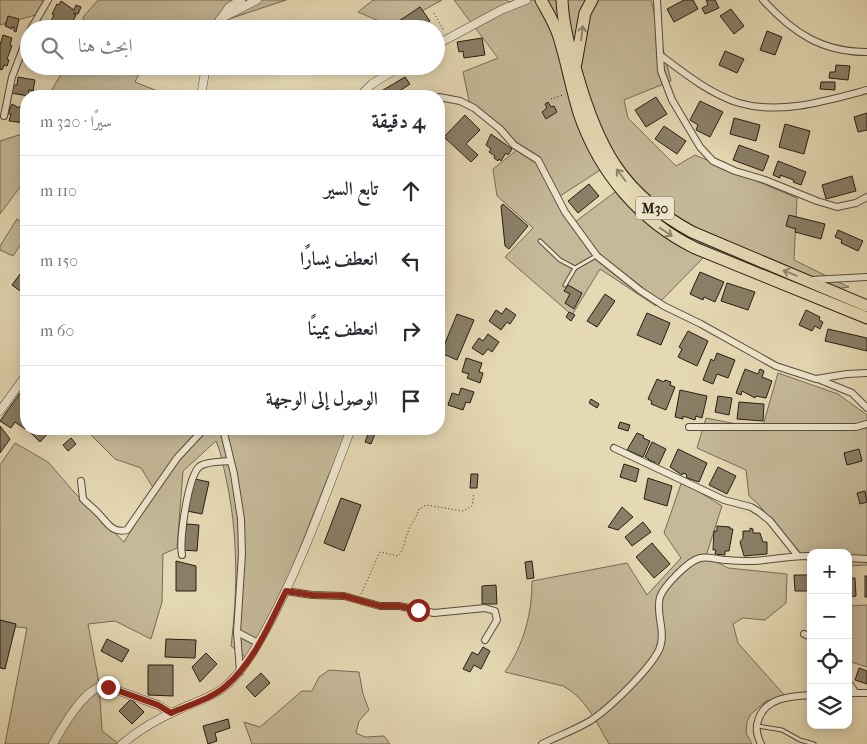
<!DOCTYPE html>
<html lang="ar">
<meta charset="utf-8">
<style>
:root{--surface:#fff;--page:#f7f7f7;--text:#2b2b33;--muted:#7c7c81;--line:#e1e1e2}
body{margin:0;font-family:"IM FELL French Canon",Amiri,serif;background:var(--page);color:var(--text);direction:rtl}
.controls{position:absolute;right:15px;bottom:15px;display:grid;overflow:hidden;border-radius:10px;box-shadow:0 2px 12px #0003}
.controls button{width:45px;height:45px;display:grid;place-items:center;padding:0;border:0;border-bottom:1px solid var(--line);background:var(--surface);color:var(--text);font:25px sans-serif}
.stop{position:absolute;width:15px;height:15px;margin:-11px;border:4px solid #8f2418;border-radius:50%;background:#fff}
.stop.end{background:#8f2418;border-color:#fff;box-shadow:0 1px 5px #0008}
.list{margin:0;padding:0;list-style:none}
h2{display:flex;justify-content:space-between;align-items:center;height:65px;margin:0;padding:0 20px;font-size:21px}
h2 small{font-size:16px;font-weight:400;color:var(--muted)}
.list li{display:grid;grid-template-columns:32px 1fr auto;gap:15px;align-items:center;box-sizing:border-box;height:70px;padding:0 20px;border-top:1px solid var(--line)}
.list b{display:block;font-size:19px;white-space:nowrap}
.list em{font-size:16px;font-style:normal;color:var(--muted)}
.icon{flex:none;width:28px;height:28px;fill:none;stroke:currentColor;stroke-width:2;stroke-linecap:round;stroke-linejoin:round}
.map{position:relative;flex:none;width:867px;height:744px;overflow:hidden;direction:ltr}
.search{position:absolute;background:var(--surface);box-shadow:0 2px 12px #0003;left:20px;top:20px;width:425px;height:55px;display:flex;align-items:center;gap:12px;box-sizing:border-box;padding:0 18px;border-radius:28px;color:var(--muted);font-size:19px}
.panel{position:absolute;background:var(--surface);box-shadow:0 2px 12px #0003;left:20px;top:90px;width:425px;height:345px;border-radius:20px;direction:rtl}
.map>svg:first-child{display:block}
</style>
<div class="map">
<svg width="867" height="744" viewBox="0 0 867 744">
<rect width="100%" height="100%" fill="#e5d9b4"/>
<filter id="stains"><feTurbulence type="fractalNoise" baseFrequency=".004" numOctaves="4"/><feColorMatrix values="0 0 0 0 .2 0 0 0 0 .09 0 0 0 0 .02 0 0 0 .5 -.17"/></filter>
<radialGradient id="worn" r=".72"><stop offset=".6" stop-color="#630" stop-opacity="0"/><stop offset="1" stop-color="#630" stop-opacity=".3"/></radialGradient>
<g fill="#c5b999" stroke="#766b56" fill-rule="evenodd">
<path d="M0 0H48L39 14 0 25Z"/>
<path d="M98 0H286L211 25 192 29H80L84 16Z"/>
<path d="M373 0H442L393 27 358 12Z"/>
<path d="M454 0H507L509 2 516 0H651L671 81 624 100 628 118 676 166 695 155 797 198 794 260 849 287 814 292 704 257 656 306 600 269 572 315 505 257 533 228 497 196 493 169 518 149 470 105 463 72 498 58ZM605 167 619 189 575 222 557 198Z"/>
<path d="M66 66H143L135 82 170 96H48Z"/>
<path d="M26 131V179L0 214V141L25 133Z"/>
<path d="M17 219 26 225V236L13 256 0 250V246Z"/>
<path d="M778 373 838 394 867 415V565L848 566V553H811V566L758 504 749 496 746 470 697 448 706 418 762 429Z"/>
<path d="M85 429H349L346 445 329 474 280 599 250 661 231 646C238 590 238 533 226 478 223 465 221 452 216 441L183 471 177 548 163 554 162 602 151 639 115 621 88 624 99 683 102 731 119 744H5L27 628 0 625V465L15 443 48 462 74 492 124 542 155 491 141 468 115 459Z"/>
<path d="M682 481 722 506 706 556 728 568 787 574 786 603 765 620 743 618 733 624 738 643 785 696 766 701 750 715 747 722 746 733 752 744H609C596 722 586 698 563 686L505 672C524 644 532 614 532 581L627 563 647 595 681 558 664 533Z"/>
<path d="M867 605V667L848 661V606Z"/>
<path d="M329 670 359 672 363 694 369 710 359 721 356 733 365 737 384 736 390 744H252L244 722 260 727 302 691H312L319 677Z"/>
</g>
<g fill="#8a7f67" stroke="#271d13">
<path d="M684 0H693L698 9 674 22 667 9Z"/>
<path d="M706 0H715L719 8 705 14 702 8 708 5Z"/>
<path d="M61 1 74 10 76 5 81 7 78 14 74 13V14L76 15 69 29 51 21 54 15 52 14 57 4 59 5Z"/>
<path d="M420 7 430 21 421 28 422 29H400L396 23Z"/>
<path d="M731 9 744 26 734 34 720 16Z"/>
<path d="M8 16 19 19 16 32 14 31V27H12V29L5 26Z"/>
<path d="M767 31 782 37 775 55 760 50Z"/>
<path d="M3 35 12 38 10 45 12 46 7 59 9 60 7 66 4 65 2 70 0 69V45Z"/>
<path d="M482 38 485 55 464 58 463 51 459 52 457 42Z"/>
<path d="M725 51 744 59 737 73 719 65Z"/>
<path d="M836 65 850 66 848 80 829 78 830 72H835Z"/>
<path d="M18 77 35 80 33 91 29 90 28 96 11 93 13 85H17Z"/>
<path d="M405 77 410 84 398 92 401 96H373Z"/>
<path d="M821 82H835V90L820 89Z"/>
<path d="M656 97 667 114 646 127 635 110Z"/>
<path d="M700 101 723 112 710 137 696 130 698 125 690 120Z"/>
<path d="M548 102 551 107 554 106 557 112 546 119 542 112 547 108 545 104Z"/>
<path d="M25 103H26L25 123 9 121 11 114H8L12 104 19 108 20 106 24 107Z"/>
<path d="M867 113V130L858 132 854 117Z"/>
<path d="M465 115 480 130 466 144 478 155 471 162 444 137Z"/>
<path d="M734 118 760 125 756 141 730 134Z"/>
<path d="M785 124 810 131 804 154 779 147Z"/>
<path d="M664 126 686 141 677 154 655 139Z"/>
<path d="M491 134 512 149 508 155 506 153 501 161 499 159 498 161 494 158 495 156 489 152 491 149 486 145Z"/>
<path d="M739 145 769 156 763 171 733 160Z"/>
<path d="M778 161 806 172 801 185 793 182 794 180 780 175V178L773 175Z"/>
<path d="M852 176 856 191 826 199 822 185Z"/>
<path d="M589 184 599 196 578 213 568 201Z"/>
<path d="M503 204 528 226 509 249 505 246 501 206Z"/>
<path d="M789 215 825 224 821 239 795 232 796 229 786 226Z"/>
<path d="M838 230 863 241 858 251 841 243 842 240 835 237Z"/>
<path d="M26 266V295L12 285Z"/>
<path d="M700 272 724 282 715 302 704 297 703 300 690 294Z"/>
<path d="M727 283 755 292 748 310 721 301Z"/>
<path d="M568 285 582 293 574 309 565 303 570 294 564 291Z"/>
<path d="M605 294 615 301 597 327 587 321Z"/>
<path d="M506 308 516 315 510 324 507 322 501 330 489 321 496 310 502 314Z"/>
<path d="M806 310 820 317 819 320 823 322 820 329 815 326 812 331 799 325Z"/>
<path d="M569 312 575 315 571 321 566 317Z"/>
<path d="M647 313 670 323 661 345 637 335Z"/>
<path d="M457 314 474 320 457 360 441 353Z"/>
<path d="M828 329 867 338V351L825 341Z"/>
<path d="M688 331 708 341 697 366 678 357 682 349 679 347Z"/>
<path d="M488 334 499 342 492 352 488 349 483 355 472 348 479 338 483 341Z"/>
<path d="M717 353 735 360 728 378 717 374 713 384 703 380 711 359 714 361Z"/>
<path d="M466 358 482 363 479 372 483 373 480 383 467 378 469 374 462 372Z"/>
<path d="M745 369 758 374 760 369 764 371 762 377 772 381 766 398 756 396 755 398 742 391 741 395 736 393Z"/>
<path d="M657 379 664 382 665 380 671 382 670 385 675 387 666 410 651 404 652 401 648 399Z"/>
<path d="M461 388 474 392 470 403 466 402 463 410 448 405 452 393 459 395Z"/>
<path d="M23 389 26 392V427L25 429 15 422 11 428 0 421Z"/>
<path d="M680 390 707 396 702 418 696 416 695 420 683 416V419L675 417Z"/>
<path d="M718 396 732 398 729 415 715 412Z"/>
<path d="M591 399 599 404 597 408 589 403Z"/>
<path d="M739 402 764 404 763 421 737 419Z"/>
<path d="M620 422 630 425 628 431 618 428Z"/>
<path d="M0 426 10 439 0 453Z"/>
<path d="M35 429H52L40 442 31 433Z"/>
<path d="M370 429 375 434 371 444 365 442Z"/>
<path d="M637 433 644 436 643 438 650 441 643 457 627 450Z"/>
<path d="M71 438 76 444 68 451 63 445Z"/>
<path d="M652 442 666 449 659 464 657 465 654 464 655 462H651V460L650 461 648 460 649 459 645 457Z"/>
<path d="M678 449 707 463 699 482 687 478 686 474 683 473 682 475 670 467Z"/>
<path d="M859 449 862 461 847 465 844 453Z"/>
<path d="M624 464 639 469 636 482 620 477Z"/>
<path d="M718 467 736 476 727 494 709 485Z"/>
<path d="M471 474H478L477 488H470Z"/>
<path d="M648 478 672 486 667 506 644 499Z"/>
<path d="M195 479 209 482 202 514 187 511Z"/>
<path d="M865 491 867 502 860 504 857 493Z"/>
<path d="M341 498 361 505 344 551 324 543Z"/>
<path d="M622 507 633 517 618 530 608 527Z"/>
<path d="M643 522 651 532 632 546 625 537Z"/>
<path d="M187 524 199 525 197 551 182 550Z"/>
<path d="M717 526 730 527V529H733L729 551H725V555L715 554 716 550H713L714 531H717Z"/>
<path d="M750 528 753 529V533H760L763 542H767V554L744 556 740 542 743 538V531H750Z"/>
<path d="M652 543 670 564 654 578 636 557Z"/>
<path d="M176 561 196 566V591H176Z"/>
<path d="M532 561 534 578 527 579 525 562Z"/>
<path d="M794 575H810V591H795Z"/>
<rect x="865" y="576" width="2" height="21"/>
<path d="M848 578H855L856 596 848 597Z"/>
<path d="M496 585 497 604H482V586Z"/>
<path d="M0 620 16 624 5 669 0 668Z"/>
<path d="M107 639 129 650 122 662 101 651Z"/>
<path d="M166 639 196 640 195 658 165 657Z"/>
<path d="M483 647 490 651 481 669 474 665 470 672 463 669 472 652 478 655Z"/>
<path d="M206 653 217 664 200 682 192 667Z"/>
<path d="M148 665H173V696L148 695Z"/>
<path d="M859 668 867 671V684L855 680Z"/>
<path d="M261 673 270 683 255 697 246 687Z"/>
<path d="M131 699 144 712 132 724 119 711Z"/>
<path d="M228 719 230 728 215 733 217 741 208 744 203 726Z"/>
</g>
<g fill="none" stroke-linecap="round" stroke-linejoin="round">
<defs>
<g id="service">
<path d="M195 29 215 25"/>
<path d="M540 241 560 260 575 268"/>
<path d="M565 285 575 268 596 256"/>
<path d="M758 726 782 730 800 740 814 744"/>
</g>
<g id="minor">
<path d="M657 0 661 71 672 100 700 147 713 161 735 171 765 180 817 201 837 207 856 203 867 197"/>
<path d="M763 0C793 33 822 52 867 52"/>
<path d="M31 29 48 0"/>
<path d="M660 55C684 73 710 94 739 103 780 115 826 101 867 90"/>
<path d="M439 97 460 101 474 108 500 129 514 145 538 160 565 212 597 256 641 291 664 306 701 324 776 366 816 379 847 374 867 373"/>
<path d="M4 116 12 77 29 33"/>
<path d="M811 280 867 277"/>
<path d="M818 379 852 393 867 408"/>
<path d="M689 427H856L867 424"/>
<path d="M83 429H84"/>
<path d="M223 429 234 474 241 519 242 554 237 632 240 672"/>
<path d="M614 448 724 500 751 507 759 512 770 521 798 556"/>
<path d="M81 481 83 499C88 504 93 508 98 513 107 522 112 534 127 530L177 458 204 429"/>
<path d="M182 555C179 540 188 475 200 466 208 461 222 462 230 461"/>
<path d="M848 558 867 559"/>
<path d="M286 591 312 595 344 596 380 606H399L434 613 485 608 495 611 497 620 485 640"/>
<path d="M237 632 258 643"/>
<path d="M804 634 811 637"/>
<path d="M848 682 856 693"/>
<path d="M848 693H867"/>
<path d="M542 744C558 736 575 730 590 721 609 709 649 670 659 650 667 632 655 614 660 597 664 586 688 561 700 558 709 556 718 560 727 560 736 561 745 561 754 561 773 560 791 555 811 556"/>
<path d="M761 744C757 736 755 729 758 721 764 698 790 696 811 695"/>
</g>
<g id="tertiary">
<path d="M220 19 257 0"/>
<path d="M214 29 229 7 241 0"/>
<path d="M436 45 501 10 526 0"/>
<path d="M201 96 206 66"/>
<path d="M360 96 372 84 401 66"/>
<path d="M0 411 26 375"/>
<path d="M53 744C62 728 87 682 108 687L158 705 171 713"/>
<path d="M122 744C140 729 159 718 180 709 196 702 215 696 228 684 246 667 258 644 270 622 303 560 326 494 351 429"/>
</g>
<g id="motorway">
<path d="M541 0C547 11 554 22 558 34 567 61 571 89 580 116 600 173 640 221 695 248L867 318"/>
<path d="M562 0C563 25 570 50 577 74 598 148 622 194 692 232L867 306"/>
<path d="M576 63 585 13 592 0"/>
</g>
</defs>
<use href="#service" stroke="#564c3b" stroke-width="5"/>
<use href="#minor" stroke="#564c3b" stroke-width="8"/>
<use href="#tertiary" stroke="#564c3b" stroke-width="9"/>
<use href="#motorway" stroke="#271d13" stroke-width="13"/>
<g stroke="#271d13" stroke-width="1" stroke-dasharray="1 2.5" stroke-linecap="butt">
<path d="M434 13 444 31"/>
<path d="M551 99 563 95"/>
<path d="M361 594 380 552 398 556C405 549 404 540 408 532 411 523 416 519 419 509L426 505 463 511 472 506 474 493"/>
</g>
<use href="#service" stroke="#eee6ce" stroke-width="3"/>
<use href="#minor" stroke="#eee6ce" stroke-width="6"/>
<use href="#tertiary" stroke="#eee6ce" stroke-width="8"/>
<use href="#motorway" stroke="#e5d9b4" stroke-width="11"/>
</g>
<defs><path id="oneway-shaft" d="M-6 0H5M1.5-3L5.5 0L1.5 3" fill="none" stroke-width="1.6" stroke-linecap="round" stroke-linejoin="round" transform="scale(1.25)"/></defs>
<g stroke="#90846c">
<use href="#oneway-shaft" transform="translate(582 33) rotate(-83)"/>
<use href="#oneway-shaft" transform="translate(621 175) rotate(-127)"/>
<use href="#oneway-shaft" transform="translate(666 232) rotate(34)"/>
<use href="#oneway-shaft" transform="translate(790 273) rotate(-158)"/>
</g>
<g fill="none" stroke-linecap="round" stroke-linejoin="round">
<path stroke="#8f2418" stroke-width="6" d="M108 687 158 705 171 713C189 705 211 699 226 686 254 662 270 623 286 591L312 595 344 596 380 606H399L418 610"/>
</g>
<g text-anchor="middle" stroke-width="4" stroke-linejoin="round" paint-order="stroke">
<rect fill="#eee6ce" stroke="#63594b" stroke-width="1" x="636" y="196.5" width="38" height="23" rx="4"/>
<g font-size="14" font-weight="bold" fill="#271d13">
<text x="655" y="213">M30</text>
</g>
</g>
<rect width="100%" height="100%" filter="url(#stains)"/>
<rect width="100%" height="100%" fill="url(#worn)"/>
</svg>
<div class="controls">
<button>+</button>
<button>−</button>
<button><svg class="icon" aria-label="locate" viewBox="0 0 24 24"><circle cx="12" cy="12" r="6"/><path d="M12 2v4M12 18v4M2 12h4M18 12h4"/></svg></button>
<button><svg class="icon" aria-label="layers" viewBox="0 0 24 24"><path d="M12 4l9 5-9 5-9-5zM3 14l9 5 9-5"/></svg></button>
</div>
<div class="stop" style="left:418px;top:610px"></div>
<div class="stop end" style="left:108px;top:687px"></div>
<div class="search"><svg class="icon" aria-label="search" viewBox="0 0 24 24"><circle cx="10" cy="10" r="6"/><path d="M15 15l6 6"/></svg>ابحث هنا</div>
<section class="panel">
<h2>4 دقيقة<small>سيرًا · 320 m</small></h2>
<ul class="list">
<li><svg class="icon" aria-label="ahead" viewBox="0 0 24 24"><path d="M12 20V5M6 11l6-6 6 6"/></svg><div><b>تابع السير</b></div><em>110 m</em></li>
<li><svg class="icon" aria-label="left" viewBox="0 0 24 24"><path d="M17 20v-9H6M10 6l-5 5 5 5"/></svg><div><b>انعطف يسارًا</b></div><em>150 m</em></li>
<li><svg class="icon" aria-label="right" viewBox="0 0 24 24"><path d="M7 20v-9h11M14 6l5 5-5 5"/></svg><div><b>انعطف يمينًا</b></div><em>60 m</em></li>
<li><svg class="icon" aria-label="arrive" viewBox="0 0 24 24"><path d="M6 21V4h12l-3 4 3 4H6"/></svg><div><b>الوصول إلى الوجهة</b></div></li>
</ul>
</section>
</div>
